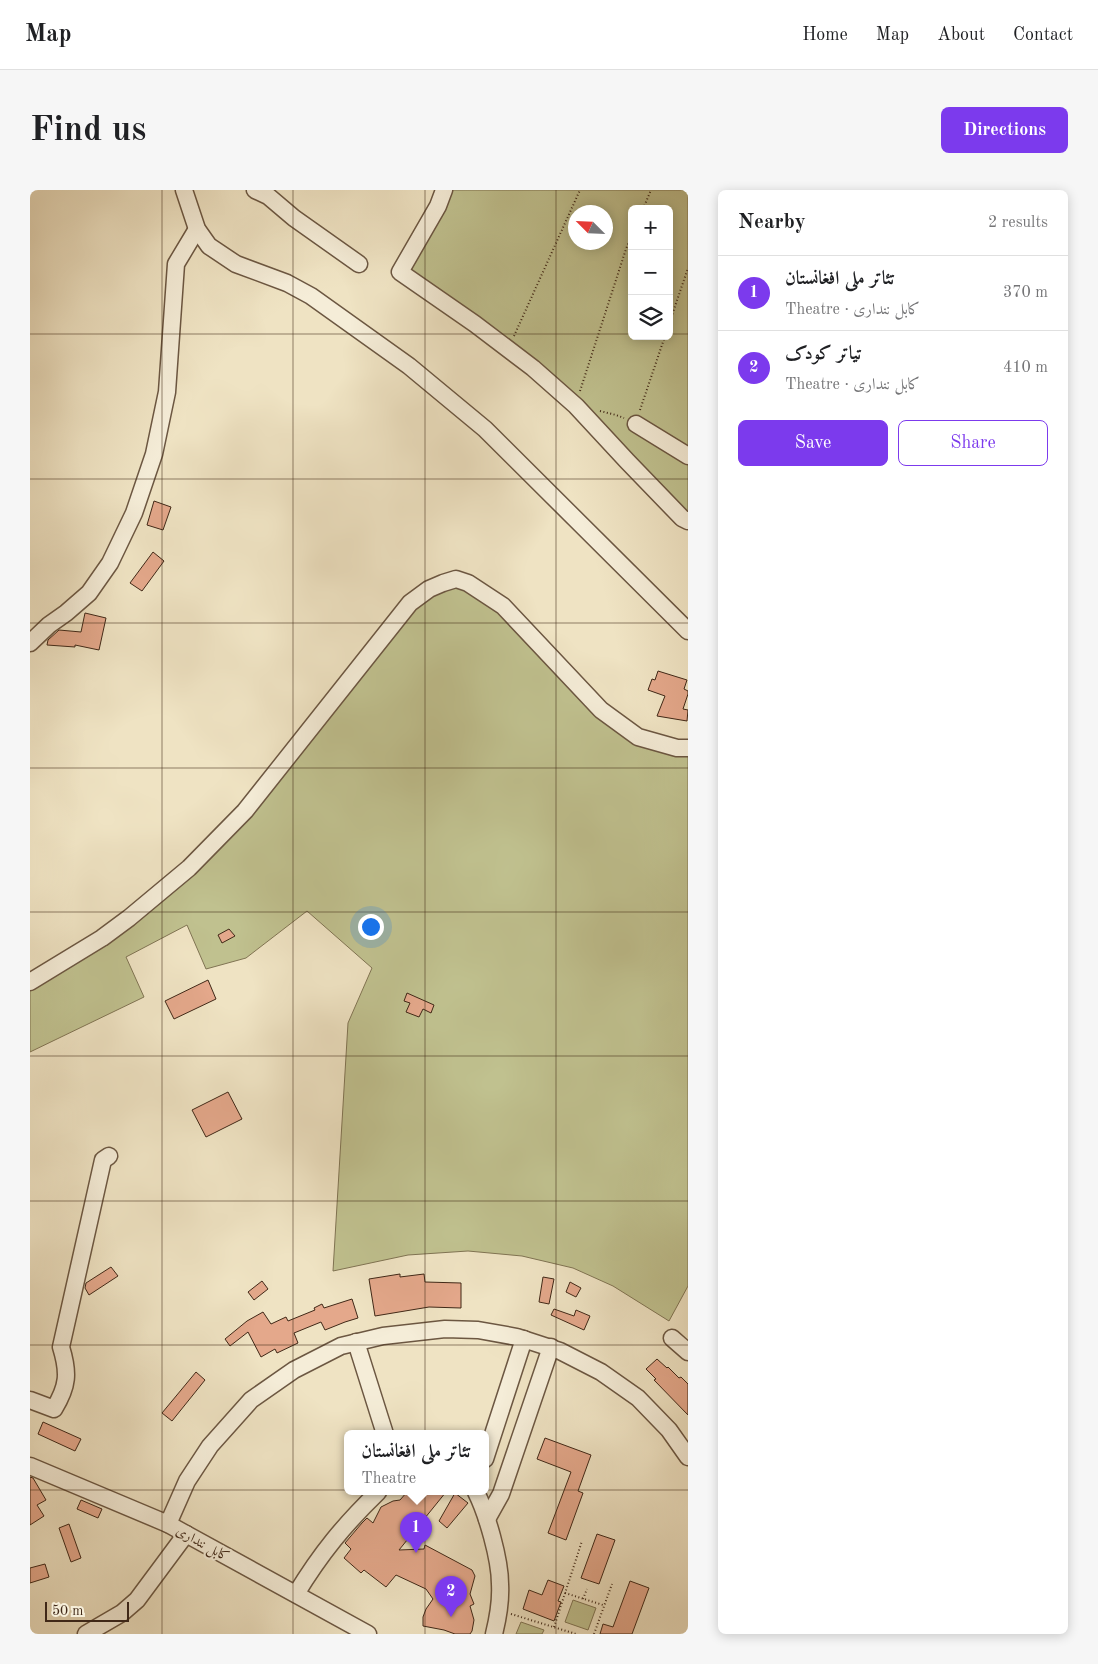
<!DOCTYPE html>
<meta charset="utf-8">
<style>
:root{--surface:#fff;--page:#f6f6f6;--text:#202124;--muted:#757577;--line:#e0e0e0;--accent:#7c3aed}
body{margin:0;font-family:"Old Standard TT",Amiri,serif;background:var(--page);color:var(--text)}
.controls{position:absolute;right:15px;top:15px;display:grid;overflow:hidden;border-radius:8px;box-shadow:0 2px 12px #0003}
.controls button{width:45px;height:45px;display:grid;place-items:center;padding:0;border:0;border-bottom:1px solid var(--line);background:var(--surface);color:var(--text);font:25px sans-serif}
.compass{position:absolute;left:538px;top:15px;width:45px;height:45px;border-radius:50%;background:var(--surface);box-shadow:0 2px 12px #0003;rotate:294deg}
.scale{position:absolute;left:15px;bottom:12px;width:84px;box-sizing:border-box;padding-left:5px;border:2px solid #402817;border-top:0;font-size:14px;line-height:18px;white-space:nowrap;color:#402817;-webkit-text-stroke:4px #f5edd8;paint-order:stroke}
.you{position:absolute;left:340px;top:736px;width:18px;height:18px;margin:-12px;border:4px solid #fff;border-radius:50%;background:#1a73e8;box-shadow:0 0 0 8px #1a73e833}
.badge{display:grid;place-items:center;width:32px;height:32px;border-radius:50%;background:var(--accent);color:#fff;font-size:16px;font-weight:700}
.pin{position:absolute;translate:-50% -41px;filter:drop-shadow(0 1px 2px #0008)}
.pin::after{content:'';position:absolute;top:26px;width:18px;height:15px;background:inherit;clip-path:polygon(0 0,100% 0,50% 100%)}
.popup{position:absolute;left:314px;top:1240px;width:145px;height:65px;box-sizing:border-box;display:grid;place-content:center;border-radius:8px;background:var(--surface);filter:drop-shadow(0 1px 4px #0005);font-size:16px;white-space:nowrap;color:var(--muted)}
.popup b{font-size:19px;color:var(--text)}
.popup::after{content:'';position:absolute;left:50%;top:100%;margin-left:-10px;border:10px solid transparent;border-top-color:var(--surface)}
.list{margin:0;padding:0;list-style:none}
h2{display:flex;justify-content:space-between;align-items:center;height:65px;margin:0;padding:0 20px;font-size:21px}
h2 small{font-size:16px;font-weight:400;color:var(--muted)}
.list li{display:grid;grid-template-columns:32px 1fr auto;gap:15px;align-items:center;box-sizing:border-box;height:75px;padding:0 20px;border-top:1px solid var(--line)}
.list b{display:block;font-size:19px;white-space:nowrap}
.list p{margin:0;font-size:16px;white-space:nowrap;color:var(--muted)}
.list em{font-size:16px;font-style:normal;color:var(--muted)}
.actions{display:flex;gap:10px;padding:15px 20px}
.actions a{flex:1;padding:11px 0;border:1px solid var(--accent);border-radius:8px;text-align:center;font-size:18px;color:var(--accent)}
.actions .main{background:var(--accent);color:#fff}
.icon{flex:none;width:28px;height:28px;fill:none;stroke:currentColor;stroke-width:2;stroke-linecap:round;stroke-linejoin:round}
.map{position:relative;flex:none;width:658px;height:1444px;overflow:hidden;border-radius:8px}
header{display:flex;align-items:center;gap:30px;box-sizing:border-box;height:70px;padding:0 25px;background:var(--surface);border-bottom:1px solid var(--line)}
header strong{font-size:24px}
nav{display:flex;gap:28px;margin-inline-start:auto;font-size:18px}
.intro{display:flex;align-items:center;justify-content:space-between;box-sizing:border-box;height:120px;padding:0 30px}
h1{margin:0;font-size:35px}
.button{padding:12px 22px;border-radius:8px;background:var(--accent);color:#fff;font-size:18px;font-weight:700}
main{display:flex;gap:30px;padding:0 30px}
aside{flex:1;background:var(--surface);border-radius:8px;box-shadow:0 2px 12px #0003}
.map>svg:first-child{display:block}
</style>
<header>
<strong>Map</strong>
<nav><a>Home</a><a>Map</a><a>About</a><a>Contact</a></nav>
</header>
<div class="intro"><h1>Find us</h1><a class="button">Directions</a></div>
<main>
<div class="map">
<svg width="658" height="1444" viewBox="0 0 658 1444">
<rect width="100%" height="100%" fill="#efe3c3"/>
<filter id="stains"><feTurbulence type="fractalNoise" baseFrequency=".004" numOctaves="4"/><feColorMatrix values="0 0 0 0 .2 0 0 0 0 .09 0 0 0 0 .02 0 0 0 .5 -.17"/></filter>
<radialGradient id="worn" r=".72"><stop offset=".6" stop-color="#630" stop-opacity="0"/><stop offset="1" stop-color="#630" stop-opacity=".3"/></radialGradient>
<g fill="#c0c18f" stroke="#807453" fill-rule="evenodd">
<path d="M414 0H658V331L567 237 370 82ZM602 19H639V146H602ZM546 22H576V52H546Z"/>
<path d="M426 397 435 400 468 422 566 526 658 566V1096L639 1131 583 1096 543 1078 492 1066 438 1061 378 1065 303 1081 318 833 342 778 277 721 216 768 176 779 157 735 96 767 114 807 0 862V800L77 754 221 626 386 418 403 405Z"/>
<path d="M543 1410 566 1418 558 1440 535 1432Z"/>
<path d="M491 1432 514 1440 512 1444H486Z"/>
</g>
<g fill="#e4a88b" stroke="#402817">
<path d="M124 311 141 317 133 340 117 335Z"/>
<path d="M123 362 134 371 112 401 100 393Z"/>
<path d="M55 423 76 428 69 460 45 455V457L17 455 18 450 29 440 51 442Z"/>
<path d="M628 481 657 490 654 499 658 501V504L653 519 658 520 657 531 627 526 635 506 618 500 622 489 625 490Z"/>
<path d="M199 739 205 746 192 753 188 745Z"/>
<path d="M178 790 186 809 144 829 135 811Z"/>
<path d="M377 803 404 815 401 823 393 819 389 827 376 822 380 813 374 811Z"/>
<path d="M198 902 212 929 176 947 162 920Z"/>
<path d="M81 1077 88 1086 59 1105 55 1098 56 1093Z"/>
<path d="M370 1084V1087L394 1084 395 1092 431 1093V1118L399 1117 345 1126 339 1089Z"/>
<path d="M513 1087 524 1089 519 1114 509 1112Z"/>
<path d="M232 1091 238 1099 224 1110 218 1102Z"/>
<path d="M540 1092 551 1098 546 1107 536 1102Z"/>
<path d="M322 1109 328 1128 315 1132 295 1140 291 1132 264 1143 268 1153 247 1163 245 1159 231 1167 218 1142 200 1156 195 1149 217 1131 233 1122 241 1134 256 1127 258 1131 285 1120 284 1118 292 1114 294 1118Z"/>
<path d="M524 1119 544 1126 546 1120 560 1126 554 1140 521 1125Z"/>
<path d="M627 1169 637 1178 638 1177 649 1188 651 1187 658 1194V1225L624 1190 626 1189 616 1179Z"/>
<path d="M166 1182 175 1190 142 1231 132 1223Z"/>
<path d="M13 1232 51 1249 45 1261 8 1244Z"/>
<path d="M515 1248 561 1265 548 1301 553 1303 536 1350 518 1343 541 1282 507 1269Z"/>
<path d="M0 1287 3 1288 16 1310 7 1315 14 1326 0 1335Z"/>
<path d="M377 1302H416L369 1360 394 1359 395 1355 442 1380 445 1386 440 1404 444 1414 440 1416 444 1430 442 1441 440 1444H425L414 1440 393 1436V1427L396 1419 403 1409 396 1399 366 1385 356 1397 334 1380 331 1383 314 1368 321 1359 315 1353 332 1333 337 1328 343 1333 351 1317 363 1311 370 1310Z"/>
<path d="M425 1303 438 1313 417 1338 409 1331Z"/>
<path d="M51 1310 72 1319 68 1328 47 1319Z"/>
<path d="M39 1334 51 1368 41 1372 29 1338Z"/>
<path d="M567 1344 585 1350 569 1394 551 1388Z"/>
<path d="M15 1374 19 1387 0 1393V1378Z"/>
<path d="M518 1390 534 1396 528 1411 531 1412 524 1431 493 1419 499 1400 512 1405Z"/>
<path d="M600 1391 619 1398 602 1444H570L573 1434 583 1437Z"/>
</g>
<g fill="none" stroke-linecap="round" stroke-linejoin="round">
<defs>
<g id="minor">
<path d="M154 0 167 39 179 56 206 74 257 93 281 106 379 176 455 239 658 441"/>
<path d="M225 0 238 6 264 28 329 74"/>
<path d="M414 0 408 16 370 82 445 134 503 178 546 216 597 271 652 328 658 331"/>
<path d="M606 234 658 266"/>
<path d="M0 453 19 435 36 423 59 403 80 373 104 323 124 264 137 202 146 74 167 39"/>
<path d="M0 792 72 748 99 728 159 678 215 621 380 413 399 399 413 393 426 389 438 393 473 416 571 520 608 547 647 558H658"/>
<path d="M642 1148 658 1162"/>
<path d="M326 1152 355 1244"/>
<path d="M0 1210 24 1219C38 1196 39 1183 31 1157L73 970 79 966"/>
<path d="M455 1269 494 1149"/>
<path d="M0 1276 138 1334 156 1344 338 1444"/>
<path d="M446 1302C457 1324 470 1369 470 1394 471 1411 468 1428 464 1444"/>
<path d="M457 1329 471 1304 521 1157"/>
<path d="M138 1334 157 1291 180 1256 221 1210 264 1180 311 1156 353 1146 415 1139 448 1140 487 1147 530 1161 571 1182 608 1208 639 1240 658 1267"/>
<path d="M266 1404C291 1363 314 1335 348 1302"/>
<path d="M56 1444 92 1423 107 1410 156 1344"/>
</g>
</defs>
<use href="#minor" stroke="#6c5742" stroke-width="19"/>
<g stroke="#402817" stroke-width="2" stroke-dasharray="1 2.5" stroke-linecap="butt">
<path d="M613 19 621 0"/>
<path d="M639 134 658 78"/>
<path d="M484 146 550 0"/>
<path d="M550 201 596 59 602 45"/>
<path d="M610 220 635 146"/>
<path d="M570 221 586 225 594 228"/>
<path d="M535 1403 573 1415"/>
<path d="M553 1409 557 1399"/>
<path d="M481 1424 546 1444"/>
<path d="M524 1437 552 1351"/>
<path d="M564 1444 582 1394"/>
</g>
<use href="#minor" stroke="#f5edd8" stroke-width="16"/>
</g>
<path fill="none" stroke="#402817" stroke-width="1" stroke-opacity="0.55" d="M132 0V1444M263 0V1444M395 0V1444M526 0V1444M0 144H602M639 144H658M0 289H658M0 433H658M0 578H658M0 722H658M0 866H658M0 1011H658M0 1155H658M0 1300H658"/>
<g text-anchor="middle" stroke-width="4.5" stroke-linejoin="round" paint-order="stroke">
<g font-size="14" fill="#402817" stroke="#f5edd8">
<text transform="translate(173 1353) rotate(29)" y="5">کابل ننداری</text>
</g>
</g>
<rect width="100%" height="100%" filter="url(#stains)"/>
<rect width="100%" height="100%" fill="url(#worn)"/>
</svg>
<div class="controls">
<button>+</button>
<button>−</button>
<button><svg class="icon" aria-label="layers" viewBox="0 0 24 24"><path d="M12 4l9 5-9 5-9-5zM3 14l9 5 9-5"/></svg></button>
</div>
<svg class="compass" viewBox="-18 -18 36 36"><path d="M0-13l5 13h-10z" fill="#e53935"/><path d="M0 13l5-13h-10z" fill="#757577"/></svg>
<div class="scale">50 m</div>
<div class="you"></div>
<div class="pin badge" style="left:386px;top:1363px">1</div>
<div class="popup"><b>تئاتر ملی افغانستان</b>Theatre</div>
<div class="pin badge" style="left:421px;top:1427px">2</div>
</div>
<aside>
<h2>Nearby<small>2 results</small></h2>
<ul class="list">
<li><span class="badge">1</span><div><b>تئاتر ملی افغانستان</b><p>Theatre · کابل ننداری</p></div><em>370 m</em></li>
<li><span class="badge">2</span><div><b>تیاتر کودک</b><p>Theatre · کابل ننداری</p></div><em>410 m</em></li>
</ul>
<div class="actions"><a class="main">Save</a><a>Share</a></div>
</aside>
</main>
